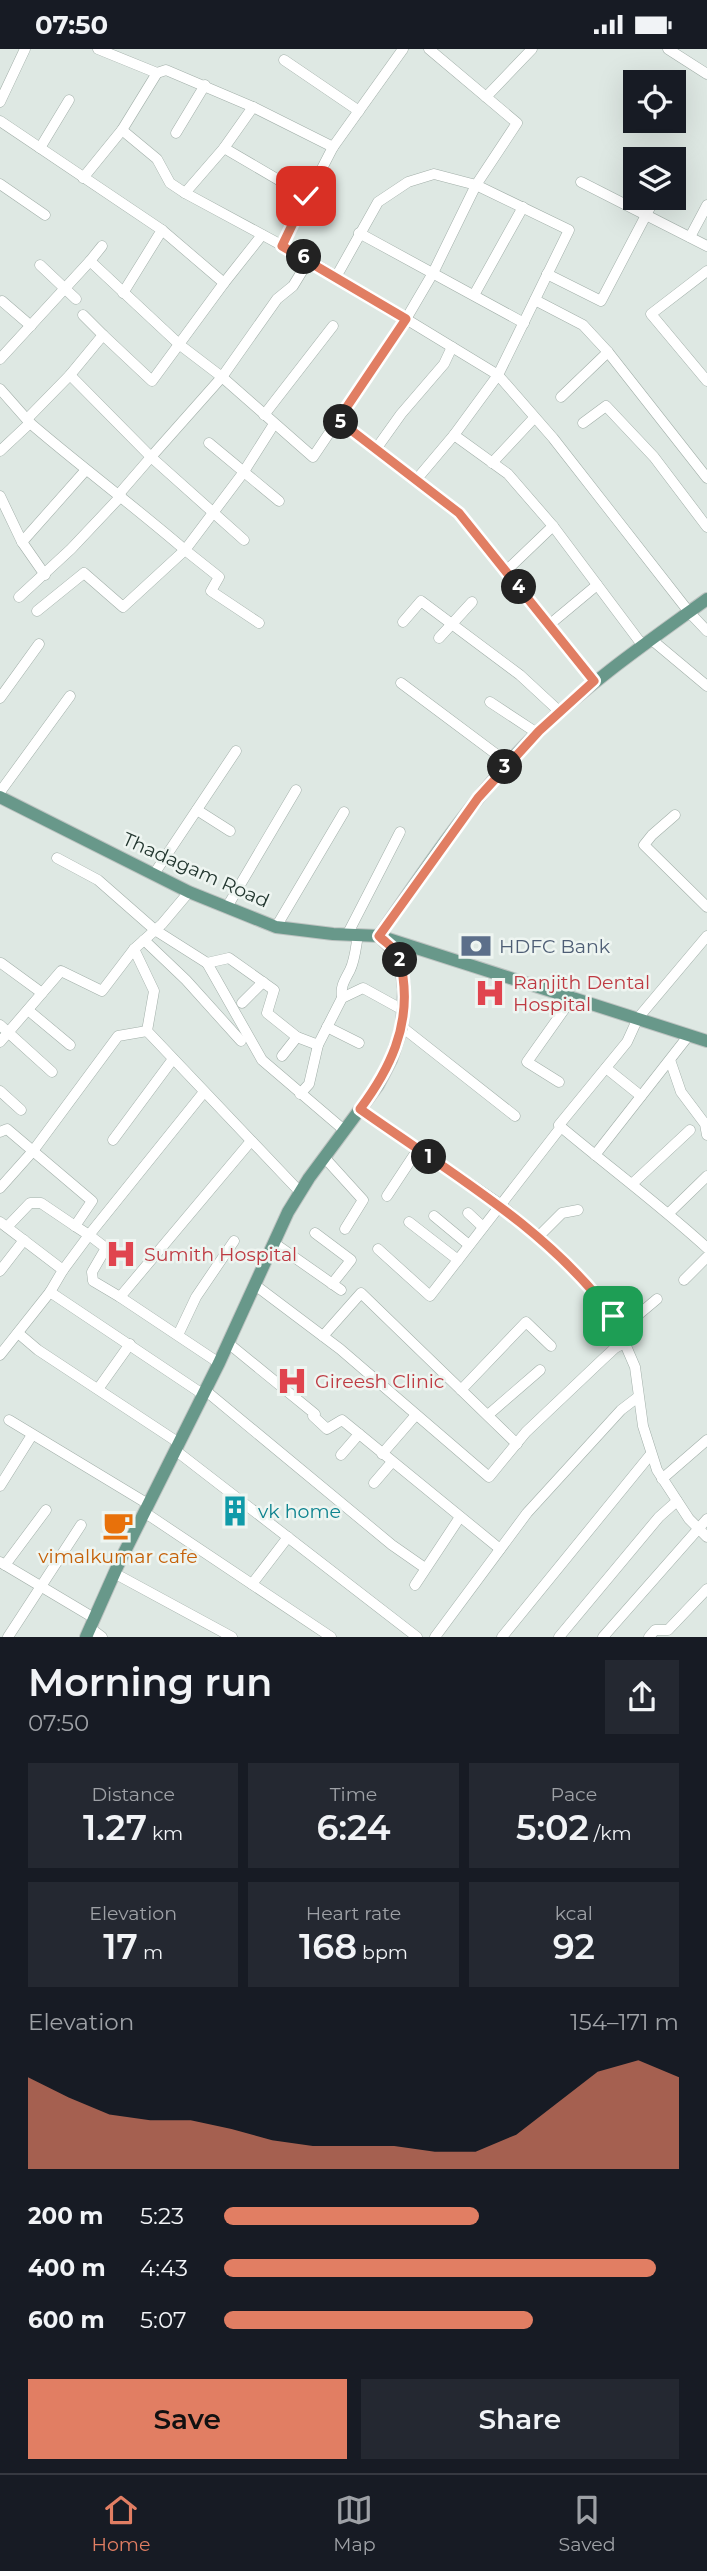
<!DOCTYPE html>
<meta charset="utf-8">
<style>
body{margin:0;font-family:Montserrat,sans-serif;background:#242831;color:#f1f3f6;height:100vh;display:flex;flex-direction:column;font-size:26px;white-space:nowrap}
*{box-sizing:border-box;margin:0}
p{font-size:23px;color:#9ea1a6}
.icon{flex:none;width:38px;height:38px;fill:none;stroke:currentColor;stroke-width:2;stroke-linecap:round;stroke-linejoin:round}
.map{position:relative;height:1588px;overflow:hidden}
.details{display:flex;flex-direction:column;background:#171b24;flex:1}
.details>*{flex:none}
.buttons{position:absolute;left:623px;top:21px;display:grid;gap:14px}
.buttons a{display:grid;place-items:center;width:63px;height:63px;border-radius:0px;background:#171b24;box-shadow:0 7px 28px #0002;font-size:35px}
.pin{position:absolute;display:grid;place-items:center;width:60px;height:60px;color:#fff;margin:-30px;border-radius:14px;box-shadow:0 4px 10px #0006}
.km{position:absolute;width:35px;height:35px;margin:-18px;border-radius:50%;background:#222;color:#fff;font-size:19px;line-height:35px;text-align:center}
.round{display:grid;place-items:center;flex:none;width:74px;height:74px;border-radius:0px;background:#242831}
.summary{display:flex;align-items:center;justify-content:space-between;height:119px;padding:0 28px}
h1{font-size:38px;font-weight:600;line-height:52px}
.figures{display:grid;grid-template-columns:repeat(3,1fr);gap:10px;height:119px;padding:7px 28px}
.figures div{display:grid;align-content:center;border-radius:0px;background:#242831;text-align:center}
.figures b{font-size:35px;font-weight:600}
.figures small{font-size:19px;font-weight:400}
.figures p{font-size:19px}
.chart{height:196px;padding:14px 28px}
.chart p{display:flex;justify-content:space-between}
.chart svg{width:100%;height:126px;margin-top:7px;fill:#e17e63;opacity:.7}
.action{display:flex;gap:14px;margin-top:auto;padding:14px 28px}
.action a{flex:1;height:80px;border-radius:0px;background:#e17e63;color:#111;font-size:28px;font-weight:600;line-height:80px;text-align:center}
.action a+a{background:#242831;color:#f1f3f6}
ul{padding:0 28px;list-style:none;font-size:23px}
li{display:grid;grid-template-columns:112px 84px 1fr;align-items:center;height:52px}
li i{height:18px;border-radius:9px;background:#e17e63}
.status{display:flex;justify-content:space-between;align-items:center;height:49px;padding:0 35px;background:#171b24;direction:ltr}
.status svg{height:19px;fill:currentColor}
.dock{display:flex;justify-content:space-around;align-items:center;height:98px;border-top:2px solid #363941;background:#171b24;font-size:19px;color:#9ea1a6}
.dock a{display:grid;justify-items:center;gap:4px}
.dock .selected{color:#e17e63}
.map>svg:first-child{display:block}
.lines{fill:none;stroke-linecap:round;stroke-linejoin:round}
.minor-casing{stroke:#a2afa9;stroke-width:11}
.major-casing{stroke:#bdc3c1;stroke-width:14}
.minor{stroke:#fff;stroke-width:10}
.major{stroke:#68988a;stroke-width:12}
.route-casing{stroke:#fff;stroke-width:14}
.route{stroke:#e17e63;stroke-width:9}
.labels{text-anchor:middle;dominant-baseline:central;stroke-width:5;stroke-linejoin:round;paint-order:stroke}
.street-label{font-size:19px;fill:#22362f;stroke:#eef5f1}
.service-label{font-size:19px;fill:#4e5e75;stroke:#eef5f1;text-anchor:start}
.health-label{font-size:19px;fill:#be3a42;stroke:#eef5f1;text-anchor:start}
.culture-label{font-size:19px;fill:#0d838f;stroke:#eef5f1;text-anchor:start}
.food-label{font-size:19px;fill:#c56008;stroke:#eef5f1}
</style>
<div class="status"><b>07:50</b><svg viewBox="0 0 49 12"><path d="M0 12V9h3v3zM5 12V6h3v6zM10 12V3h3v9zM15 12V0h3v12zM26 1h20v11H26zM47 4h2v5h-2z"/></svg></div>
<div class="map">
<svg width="707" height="1588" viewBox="0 0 707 1588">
<rect width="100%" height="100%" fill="#dee8e3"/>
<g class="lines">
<!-- minor casing -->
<g class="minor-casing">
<g id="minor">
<polyline points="98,0 157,24 166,21 253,58 333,98 282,197"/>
<polyline points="668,0 707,25"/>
<polyline points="284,11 359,62"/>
<polyline points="157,24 122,81 157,110 170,134 185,144 309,211 498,326 553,389 689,563 707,582"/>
<polyline points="486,48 532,0"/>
<polyline points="0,53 25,0"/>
<polyline points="0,72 162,181 123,244"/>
<polyline points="176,84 205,36"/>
<polyline points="333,98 403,0"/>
<polyline points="40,99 69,51"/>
<polyline points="224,99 306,147"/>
<polyline points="83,129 122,81"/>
<polyline points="581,133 707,197"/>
<polyline points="0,135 45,166"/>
<polyline points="185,144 224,99 253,58"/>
<polyline points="359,184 524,274"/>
<polyline points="690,188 707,156"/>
<polyline points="90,212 102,197"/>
<polyline points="40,216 76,250"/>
<polyline points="707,222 651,265 707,332"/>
<polyline points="547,225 601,252 655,149"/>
<polyline points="336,228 378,153 408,133 434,125 476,136 517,74 429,0"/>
<polyline points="224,234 262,186"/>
<polyline points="474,246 523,158"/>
<polyline points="535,251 583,276 608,303 707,429"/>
<polyline points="2,252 31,277"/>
<polyline points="83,266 103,286"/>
<polyline points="0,310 90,212 180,296 222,328 313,408 338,371"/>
<polyline points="70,326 151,408 119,445"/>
<polyline points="0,340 30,374 0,402"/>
<polyline points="561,348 608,303"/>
<polyline points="264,366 333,277"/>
<polyline points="27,370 70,326 103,286 152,332 224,234 162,181"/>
<path d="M30,374C80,417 134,457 185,501L243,424L274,375"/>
<polyline points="583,374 606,357 654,408 707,478"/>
<polyline points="454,386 508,425 553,477 643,597"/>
<polyline points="209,394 279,452"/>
<polyline points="376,400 401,365 444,315 452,298"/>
<polyline points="492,414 534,369"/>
<polyline points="416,431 454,386 498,326 569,181 476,136 433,224 406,270 338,371 459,464 594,632"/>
<polyline points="0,447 22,493 45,526"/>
<polyline points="244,491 151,408 222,328 277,250 293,237 309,211"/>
<polyline points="22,493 85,422"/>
<polyline points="506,522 553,477"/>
<polyline points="19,548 71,500 121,447"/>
<polyline points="37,562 84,524 123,558 185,501 219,528 211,542 259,574"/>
<polyline points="403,573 421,552 520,626 560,663"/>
<polyline points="549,576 597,536"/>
<polyline points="439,589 472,553"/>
<polyline points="652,591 707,637"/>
<polyline points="401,634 508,714"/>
<polyline points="0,649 39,595"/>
<polyline points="490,653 537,684"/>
<polyline points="0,743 70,647"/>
<polyline points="197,761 230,782"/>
<polyline points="675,766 652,786 644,796 707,858"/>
<polyline points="57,809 98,831 155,881 207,914 229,909 274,941 267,964 297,988 318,996"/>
<polyline points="154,825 236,702"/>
<polyline points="227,858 296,741"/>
<polyline points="276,878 344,763"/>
<polyline points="347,886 400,783"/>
<polyline points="144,891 186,931 241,992"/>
<polyline points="134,900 154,942 147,982 300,1143"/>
<polyline points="1,914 42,944"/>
<polyline points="207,914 262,1011 344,1081"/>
<path d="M342,949C340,937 345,931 350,921C355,911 356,897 358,886"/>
<polyline points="242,954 263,933"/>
<polyline points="28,961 70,996"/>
<polyline points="0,976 52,1023"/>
<polyline points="327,978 359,994"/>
<polyline points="402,978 515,1067"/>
<polyline points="0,993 61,922 102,942 134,900 162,875 189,843"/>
<polyline points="282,1007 297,988"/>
<polyline points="670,1011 681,1043 705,1075 707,1086"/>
<polyline points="606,1019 641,1047"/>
<polyline points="559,1033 527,1013 573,948"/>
<polyline points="0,1042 21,1061"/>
<polyline points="300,1045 309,1035 318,996 342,949 363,939 403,961"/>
<polyline points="361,1060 500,1155 545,1194 597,1245 613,1267 635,1318 643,1377 657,1421 689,1470 707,1488"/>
<polyline points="561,1078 559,1076 627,993 638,969 707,887"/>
<polyline points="0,1083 7,1080 92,1152 75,1177 89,1186 63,1221"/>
<polyline points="113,1091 173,1010"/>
<polyline points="595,1106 689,986"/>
<polyline points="324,1108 363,1151 345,1180"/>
<polyline points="633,1134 690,1081"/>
<polyline points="0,1139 33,1102 118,987 147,982"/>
<polyline points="387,1147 418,1100"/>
<polyline points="468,1164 483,1178"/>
<polyline points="669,1164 707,1127"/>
<polyline points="434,1167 469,1196"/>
<polyline points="0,1173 63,1221 50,1243"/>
<polyline points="409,1173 458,1211"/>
<polyline points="7,1178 30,1154 41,1154 75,1177"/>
<polyline points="315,1184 351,1211 332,1235"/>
<polyline points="538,1188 562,1164 578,1161"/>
<polyline points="274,1194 341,1241"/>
<path d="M378,1200L430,1247L561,1078C610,1119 660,1156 707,1199"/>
<polyline points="0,1222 24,1191"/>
<polyline points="684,1231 707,1208"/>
<polyline points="255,1236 340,1300 489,1428 526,1383 602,1311 615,1299 626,1293"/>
<polyline points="120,1248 93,1232 92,1223 106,1199 89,1186 204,1043"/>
<polyline points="620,1281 657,1250"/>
<polyline points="18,1284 38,1301 179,1394"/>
<polyline points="178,1286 196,1248 234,1192"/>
<polyline points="323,1287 361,1244 517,1395"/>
<polyline points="228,1294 315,1365 313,1367 327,1380 342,1371 500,1500"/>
<polyline points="0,1306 50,1243 204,1346"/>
<polyline points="219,1314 120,1248 251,1092"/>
<polyline points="98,1340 130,1295"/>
<polyline points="461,1341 526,1273 551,1297"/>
<polyline points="206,1342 392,1496 425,1519"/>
<polyline points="488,1366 540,1321"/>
<polyline points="9,1371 148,1455"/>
<polyline points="175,1401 417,1588"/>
<polyline points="382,1405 415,1367"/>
<polyline points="341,1406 359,1385"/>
<polyline points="662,1430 707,1391"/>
<polyline points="374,1434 392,1413"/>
<polyline points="0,1437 32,1386"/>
<polyline points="144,1463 331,1588"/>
<polyline points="0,1513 94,1569"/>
<polyline points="5,1516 46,1461"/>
<polyline points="114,1524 232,1588"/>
<polyline points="252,1535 288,1488"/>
<polyline points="415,1536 460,1468"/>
<polyline points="90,1579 102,1588"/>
<polyline points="8,1588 81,1476"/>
<polyline points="435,1588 527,1464 621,1361 638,1348"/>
<polyline points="502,1588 651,1405"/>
<polyline points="559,1588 659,1468 677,1452"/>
<polyline points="603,1588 707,1470"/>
<polyline points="649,1588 655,1581 668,1581 707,1540"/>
</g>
</g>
<!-- major casing -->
<g class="major-casing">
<g id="major">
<polyline points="0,748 189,843 276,878 333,885 379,887 707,992"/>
<path d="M86,1588L118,1516L219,1314L288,1163L309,1129L378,1036L391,1011L402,978L404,940L400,908L379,887C428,816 477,742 539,682C591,632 649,592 707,550"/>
</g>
</g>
<!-- minor -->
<use href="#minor" class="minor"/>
<!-- major -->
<use href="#major" class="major"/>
</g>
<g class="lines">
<!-- route casing -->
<g class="route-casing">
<path id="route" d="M306,147L282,197L406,270L338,371L459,464L594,632L539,682L478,749L379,887C385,893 394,899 399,906C402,912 402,921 403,928C410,978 390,1020 360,1060C450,1124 546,1178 613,1267"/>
</g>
<!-- route -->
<use href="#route" class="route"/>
</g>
<!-- icons -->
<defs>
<g id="bank-bare" transform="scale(2.415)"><path d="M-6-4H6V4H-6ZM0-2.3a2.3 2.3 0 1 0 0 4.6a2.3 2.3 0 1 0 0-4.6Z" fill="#5c6f8a" stroke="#eef5f1" stroke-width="2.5" paint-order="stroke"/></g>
<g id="hospital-bare" transform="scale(2.415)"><path d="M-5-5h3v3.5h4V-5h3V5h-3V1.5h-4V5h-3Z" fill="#e0444e" stroke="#eef5f1" stroke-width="2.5" paint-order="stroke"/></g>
<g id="building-bare" transform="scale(2.415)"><path d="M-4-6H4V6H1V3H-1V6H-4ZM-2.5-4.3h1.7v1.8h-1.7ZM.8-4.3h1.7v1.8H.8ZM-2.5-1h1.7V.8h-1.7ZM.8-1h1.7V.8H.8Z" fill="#0f9aa8" stroke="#eef5f1" stroke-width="2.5" paint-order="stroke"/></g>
<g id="cafe-bare" transform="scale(2.415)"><path d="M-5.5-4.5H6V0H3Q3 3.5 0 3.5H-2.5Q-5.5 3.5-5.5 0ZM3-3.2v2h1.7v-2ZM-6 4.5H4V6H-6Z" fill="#e8710a" stroke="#eef5f1" stroke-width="2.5" paint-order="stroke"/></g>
</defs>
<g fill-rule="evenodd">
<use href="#bank-bare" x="476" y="897"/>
<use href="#hospital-bare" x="490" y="944"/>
<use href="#hospital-bare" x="121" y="1205"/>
<use href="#hospital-bare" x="292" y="1332"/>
<use href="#building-bare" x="235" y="1462"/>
<use href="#cafe-bare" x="118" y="1476"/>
</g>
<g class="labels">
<!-- street labels -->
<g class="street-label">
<text transform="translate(196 821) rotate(24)">Thadagam Road</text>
</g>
<!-- service labels -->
<g class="service-label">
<text x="499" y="897">HDFC Bank</text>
</g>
<!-- health labels -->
<g class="health-label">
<text x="513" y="933">Ranjith Dental<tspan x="513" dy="22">Hospital</tspan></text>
<text x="144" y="1205">Sumith Hospital</text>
<text x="315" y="1332">Gireesh Clinic</text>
</g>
<!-- culture labels -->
<g class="culture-label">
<text x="258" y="1462">vk home</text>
</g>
<!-- food labels -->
<g class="food-label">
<text x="118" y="1507">vimalkumar cafe</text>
</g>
</g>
</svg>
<div class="buttons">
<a><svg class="icon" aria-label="locate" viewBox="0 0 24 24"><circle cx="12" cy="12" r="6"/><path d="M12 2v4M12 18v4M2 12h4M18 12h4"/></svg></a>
<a><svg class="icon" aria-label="layers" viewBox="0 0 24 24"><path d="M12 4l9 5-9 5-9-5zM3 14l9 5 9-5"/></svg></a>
</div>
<div class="pin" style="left:613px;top:1267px;background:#1e9e55"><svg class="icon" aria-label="arrive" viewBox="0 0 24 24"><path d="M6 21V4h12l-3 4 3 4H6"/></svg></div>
<div class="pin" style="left:306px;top:147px;background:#d93025"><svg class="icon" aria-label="check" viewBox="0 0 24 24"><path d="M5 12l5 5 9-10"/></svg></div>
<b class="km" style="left:429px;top:1108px">1</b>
<b class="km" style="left:400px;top:911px">2</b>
<b class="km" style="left:505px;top:718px">3</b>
<b class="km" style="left:519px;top:538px">4</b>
<b class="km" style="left:341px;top:373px">5</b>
<b class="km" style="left:304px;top:208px">6</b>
</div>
<section class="details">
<div class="summary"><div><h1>Morning run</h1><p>07:50</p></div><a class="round"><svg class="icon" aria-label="share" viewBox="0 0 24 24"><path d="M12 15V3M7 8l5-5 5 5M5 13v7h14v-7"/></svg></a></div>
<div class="figures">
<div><p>Distance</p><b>1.27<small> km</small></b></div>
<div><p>Time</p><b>6:24</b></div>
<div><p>Pace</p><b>5:02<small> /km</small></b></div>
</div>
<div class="figures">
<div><p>Elevation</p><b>17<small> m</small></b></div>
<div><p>Heart rate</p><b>168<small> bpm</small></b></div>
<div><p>kcal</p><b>92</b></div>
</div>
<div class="chart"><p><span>Elevation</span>154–171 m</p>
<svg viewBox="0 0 160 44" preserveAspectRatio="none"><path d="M0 44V12L10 19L20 25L30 27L40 27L50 30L60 34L70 36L80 36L90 36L100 38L110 38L120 32L130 21L140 10L150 6L160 12V44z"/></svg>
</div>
<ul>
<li><b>200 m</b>5:23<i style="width:56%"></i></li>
<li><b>400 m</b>4:43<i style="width:95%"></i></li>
<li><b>600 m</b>5:07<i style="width:68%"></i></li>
</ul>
<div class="action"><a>Save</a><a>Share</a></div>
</section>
<nav class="dock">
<a class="selected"><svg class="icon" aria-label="home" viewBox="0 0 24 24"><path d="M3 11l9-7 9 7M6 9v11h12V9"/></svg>Home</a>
<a><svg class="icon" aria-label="map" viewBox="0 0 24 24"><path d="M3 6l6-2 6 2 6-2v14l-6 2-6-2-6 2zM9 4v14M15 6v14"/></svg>Map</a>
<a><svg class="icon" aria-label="saved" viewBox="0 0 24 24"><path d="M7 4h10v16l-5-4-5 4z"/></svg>Saved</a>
</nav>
